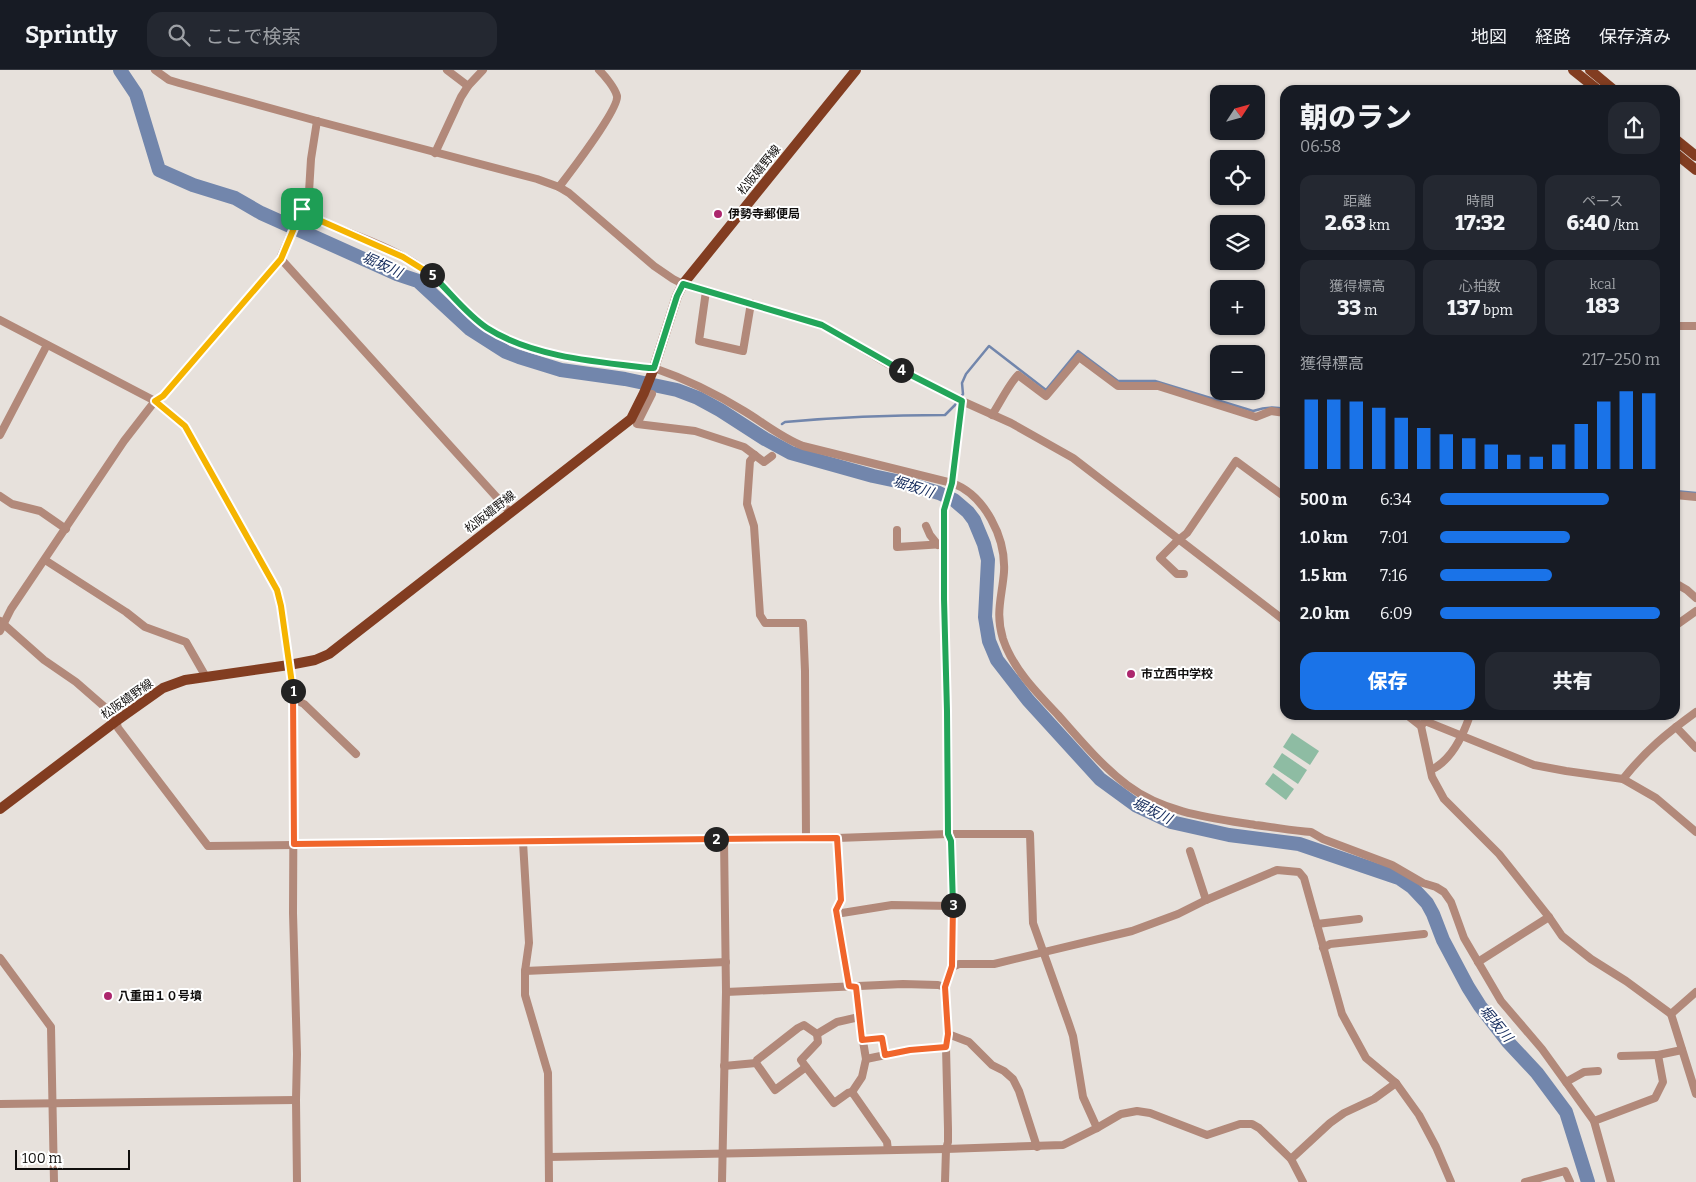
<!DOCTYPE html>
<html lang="ja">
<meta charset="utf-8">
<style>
body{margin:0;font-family:Bitter,"Noto Sans JP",serif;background:#242831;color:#f1f3f6;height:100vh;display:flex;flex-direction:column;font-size:19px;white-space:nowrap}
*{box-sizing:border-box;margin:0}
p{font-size:16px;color:#9ea1a6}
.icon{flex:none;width:28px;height:28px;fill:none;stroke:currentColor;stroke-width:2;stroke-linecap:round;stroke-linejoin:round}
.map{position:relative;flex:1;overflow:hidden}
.side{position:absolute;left:1280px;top:15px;width:400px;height:635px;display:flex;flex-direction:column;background:#171b24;border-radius:15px;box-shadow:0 1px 4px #0004}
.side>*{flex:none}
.needle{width:32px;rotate:54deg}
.tools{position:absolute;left:1210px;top:15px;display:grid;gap:10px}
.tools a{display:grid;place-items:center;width:55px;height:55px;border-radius:10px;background:#171b24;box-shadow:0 1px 4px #0004;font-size:25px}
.scale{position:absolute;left:15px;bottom:12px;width:115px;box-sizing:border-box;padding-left:5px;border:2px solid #100e0d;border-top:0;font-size:14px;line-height:18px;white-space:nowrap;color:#100e0d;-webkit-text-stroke:4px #fff;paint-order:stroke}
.pin{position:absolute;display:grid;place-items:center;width:42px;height:42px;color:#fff;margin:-21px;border-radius:10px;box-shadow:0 2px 8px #0006}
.km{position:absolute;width:25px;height:25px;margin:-12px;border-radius:50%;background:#222;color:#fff;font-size:14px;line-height:25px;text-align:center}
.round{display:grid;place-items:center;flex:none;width:52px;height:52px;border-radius:15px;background:#242831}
.summary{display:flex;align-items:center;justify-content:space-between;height:85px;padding:0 20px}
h1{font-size:28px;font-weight:800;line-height:38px}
.figures{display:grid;grid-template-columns:repeat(3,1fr);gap:8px;height:85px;padding:5px 20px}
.figures div{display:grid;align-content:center;border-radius:12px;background:#242831;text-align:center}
.figures b{font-size:21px;font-weight:800}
.figures small{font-size:14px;font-weight:400}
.figures p{font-size:14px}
.chart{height:140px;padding:10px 20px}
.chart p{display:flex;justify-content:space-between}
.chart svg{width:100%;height:90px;margin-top:5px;stroke:#1a73e8;stroke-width:6}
.action{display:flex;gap:10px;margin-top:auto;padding:10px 20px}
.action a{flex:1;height:58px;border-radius:15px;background:#1a73e8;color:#fff;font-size:20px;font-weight:800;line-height:58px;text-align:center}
.action a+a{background:#242831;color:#f1f3f6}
ul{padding:0 20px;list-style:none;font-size:16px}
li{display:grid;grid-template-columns:80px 60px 1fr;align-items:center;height:38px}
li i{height:12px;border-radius:6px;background:#1a73e8}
header{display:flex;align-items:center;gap:30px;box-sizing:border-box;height:70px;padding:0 25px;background:#171b24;border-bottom:1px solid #363941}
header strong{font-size:24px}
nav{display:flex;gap:28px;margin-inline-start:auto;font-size:18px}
.search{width:350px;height:45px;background:#242831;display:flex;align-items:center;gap:12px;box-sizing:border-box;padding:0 18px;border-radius:15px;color:#9ea1a6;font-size:19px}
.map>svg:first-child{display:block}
.green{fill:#8ebca3}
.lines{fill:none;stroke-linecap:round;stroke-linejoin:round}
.stream{stroke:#7286ac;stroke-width:2.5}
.river{stroke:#7286ac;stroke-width:14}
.minor{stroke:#b2897a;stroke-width:8}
.major{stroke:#823d21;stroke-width:10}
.split-1-casing{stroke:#fff;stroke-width:10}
.split-2-casing{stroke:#fff;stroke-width:10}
.split-3-casing{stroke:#fff;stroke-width:10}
.split-4-casing{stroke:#fff;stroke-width:10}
.split-5-casing{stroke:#fff;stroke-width:10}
.split-6-casing{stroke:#fff;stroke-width:10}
.split-1{stroke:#f5b400;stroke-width:6}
.split-2{stroke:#f0652b;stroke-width:6}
.split-3{stroke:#f0652b;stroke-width:6}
.split-4{stroke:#22a559;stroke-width:6}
.split-5{stroke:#22a559;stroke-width:6}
.split-6{stroke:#f5b400;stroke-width:6}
.poi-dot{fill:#ac266d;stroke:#fff;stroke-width:2}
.labels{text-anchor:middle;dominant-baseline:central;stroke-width:4;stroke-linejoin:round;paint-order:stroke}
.street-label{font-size:12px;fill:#100e0d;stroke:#fff}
.poi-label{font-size:12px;font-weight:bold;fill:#100e0d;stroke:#fff;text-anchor:start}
.water-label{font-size:14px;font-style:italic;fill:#132a5b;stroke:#fff}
</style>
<header>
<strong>Sprintly</strong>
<div class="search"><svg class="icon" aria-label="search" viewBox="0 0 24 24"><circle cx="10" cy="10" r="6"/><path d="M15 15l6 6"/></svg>ここで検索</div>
<nav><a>地図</a><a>経路</a><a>保存済み</a></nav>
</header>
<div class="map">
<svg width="1696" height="1112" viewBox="0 0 1696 1112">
<rect width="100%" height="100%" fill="#e7e1dc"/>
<!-- green -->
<g class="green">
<polygon points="1292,663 1319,681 1310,695 1283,677"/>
<polygon points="1282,683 1307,700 1298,714 1273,697"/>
<polygon points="1273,703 1294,719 1286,730 1265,714"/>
</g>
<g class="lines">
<!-- stream -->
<g class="stream">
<path d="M782,354L785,352C839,347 892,345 945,345L955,335L963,324L962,313L966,304L989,276L1046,320L1078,281L1118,311H1155L1253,341C1264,337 1273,336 1285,339"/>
<polyline points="1675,421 1696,423"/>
</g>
<!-- river -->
<polyline class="river" points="120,0 136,24 159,100 193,115 235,128 261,143 397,204 418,211 470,259 506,282 519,287 561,300 625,309 677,320 698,328 720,340 765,369 791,383 873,406 906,413 939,423 954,430 968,442 974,450 984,474 988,490 985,547 989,571 997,590 1028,630 1100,709 1137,736 1171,752 1229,765 1299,774 1399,808 1412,817 1427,833 1433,844 1443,870 1468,917 1480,936 1508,972 1537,1003 1566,1042 1588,1112"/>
<!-- minor -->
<g class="minor">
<polyline points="155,0 169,10 179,13 317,51 537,109 559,117 569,123 654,196 673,209 683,214 706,221 822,255 888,294 962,331 1011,353 1073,388 1285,551"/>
<polyline points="447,0 468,16"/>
<polyline points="435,83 461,27 468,16 483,0"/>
<path d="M559,117C569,104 619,39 617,26C615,18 605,6 599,0"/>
<path d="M302,139L312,147C346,163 392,176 422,198C444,213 459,235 479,252C489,260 501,266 512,271C551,289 607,293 649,298H654C686,309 715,323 744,341C764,353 782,368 803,376L952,413C985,425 1006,468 1004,502C1002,527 995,543 1003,569C1013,599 1037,623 1058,645C1080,670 1101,695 1127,715C1164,743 1210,748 1255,755C1274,757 1293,761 1311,762L1323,769L1392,795L1423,813L1436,817L1444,822L1451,832L1464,868L1501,931L1542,979L1594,1051L1611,1112"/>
<polyline points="281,189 510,442"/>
<polyline points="706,221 699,271 743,281 751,233"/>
<polyline points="0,250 155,331 185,356 277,520 281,536 294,629 293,843 297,984 296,1030 297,1112"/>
<polyline points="1675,256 1696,256"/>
<polyline points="644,323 652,324 637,354 695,361 744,377 764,392 772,386"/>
<path d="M992,345C1000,333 1009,314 1018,305L1046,326L1079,287L1118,316H1158L1256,347L1271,341L1285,343"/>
<polyline points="0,365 47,275"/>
<polyline points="755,385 750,391 747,434 754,456 760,545 765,553 803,553 805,601 806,767"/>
<polyline points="1675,425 1696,427"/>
<polyline points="0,426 12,434 40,441 66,459"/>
<polyline points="926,456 930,465 938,475"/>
<polyline points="897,460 897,477 944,474"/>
<polyline points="45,490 126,542 145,557 186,572 206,607"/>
<polyline points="1184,504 1177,504 1160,488 1176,472 1187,463 1236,391 1285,427"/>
<polyline points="1675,513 1687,520 1696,528"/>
<polyline points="0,551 44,590 76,612 115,646 118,658 208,776 837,768 948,764 1030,764 1033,853 1069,954 1073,966 1083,1027 1097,1058"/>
<polyline points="1675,556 1696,541"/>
<polyline points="0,561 11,539 124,371 155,331 163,326 281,189 281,186 309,122 311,89 317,51"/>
<polyline points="294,629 304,634 356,684"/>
<polyline points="1407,645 1421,656 1432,707 1444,729 1499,784 1549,847 1562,866 1591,889 1626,911 1671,944 1696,1024"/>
<polyline points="1421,656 1425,651 1534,695 1566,701 1623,709 1656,728 1696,762"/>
<polyline points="1676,657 1696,678"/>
<path d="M1431,700C1452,690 1463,666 1470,645"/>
<path d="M1623,709C1646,680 1667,663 1696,642"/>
<polyline points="837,768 841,830 836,840 849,916"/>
<polyline points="523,772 529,873 525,901 525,925 548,1003 549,1112"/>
<polyline points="1190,781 1206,830"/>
<polyline points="836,840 842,843 892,835 953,836"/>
<polyline points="1317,854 1359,849"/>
<polyline points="1323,878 1330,874 1424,864"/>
<polyline points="0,888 51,957 54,1112"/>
<polyline points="1478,892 1549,847"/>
<polyline points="952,897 959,894 994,894 1132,861 1178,844 1206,830 1277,800 1299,802 1304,808 1342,944 1366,988 1396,1013 1419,1045 1436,1077 1451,1112"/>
<polyline points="525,901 726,892"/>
<polyline points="856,917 859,947 866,989 862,1007 852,1022 887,1072 888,1080"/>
<polyline points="726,922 903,914 938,915 945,917"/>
<polyline points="1671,944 1696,922"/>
<polyline points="948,964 969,972 992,995 1004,1001 1013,1009 1019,1021 1037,1077"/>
<polyline points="862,970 882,968 885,985"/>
<polyline points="1621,986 1658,985"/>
<polyline points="866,989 910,980 946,977"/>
<polyline points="756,993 757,990 798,958 804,955 817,964 837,952 859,947"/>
<polyline points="724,996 756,993 775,1020 806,997 834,1033 848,1023 852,1022"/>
<polyline points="806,997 801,990 818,972 817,964"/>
<polyline points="1566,1012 1584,1002 1598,1001"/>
<polyline points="0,1034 296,1030"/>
<polyline points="1594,1051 1655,1028 1663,1012 1658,985 1682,980"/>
<polyline points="549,1087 946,1079 1063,1075 1097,1058 1121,1044 1137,1041 1150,1043 1207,1065 1240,1054 1252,1054 1259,1058 1291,1089 1303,1112"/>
<polyline points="1291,1089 1330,1053 1344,1043 1374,1029 1396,1013"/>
<polyline points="722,1112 726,922 724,769"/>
<polyline points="945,1112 946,1079 948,1072 948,1059 946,977 948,964 945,917 952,897 953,855 951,771 948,764 947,641 944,529 944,441 952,413 962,331"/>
<polyline points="1525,1112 1565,1101 1570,1112"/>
</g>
<!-- major -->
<g class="major">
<polyline points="1573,0 1598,20"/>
<polyline points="1590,0 1614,20"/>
<polyline points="1675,69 1696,86"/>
<polyline points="1675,83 1696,100"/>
<polyline points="0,739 115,652 163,618 185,610 289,595 315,590 329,584 631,349 644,323 654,298 677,226 683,214 856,0"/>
</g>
</g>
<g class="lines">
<!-- split-1 casing -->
<g class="split-1-casing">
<polyline id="split-1" points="293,621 281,536 277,520 185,356 155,331 163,326 281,189 302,139"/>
</g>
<!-- split-2 casing -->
<g class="split-2-casing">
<polyline id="split-2" points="293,621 294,774 716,769"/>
</g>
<!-- split-3 casing -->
<g class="split-3-casing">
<polyline id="split-3" points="716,769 837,768 841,830 836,840 849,916 856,917 862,970 882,968 885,985 910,980 946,977 948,964 945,917 952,896 953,835"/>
</g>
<!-- split-4 casing -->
<g class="split-4-casing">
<polyline id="split-4" points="901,300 962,331 952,413 944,440 944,529 947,641 948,764 951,771 953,835"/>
</g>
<!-- split-5 casing -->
<g class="split-5-casing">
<path id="split-5" d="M432,205C450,222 466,244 487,258C532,287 597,292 649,298H654L677,226L683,214L822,255L901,300"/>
</g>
<!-- split-6 casing -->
<g class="split-6-casing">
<polyline id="split-6" points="302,139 312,147 403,187 432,205"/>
</g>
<!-- split-1 -->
<use href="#split-1" class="split-1"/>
<!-- split-2 -->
<use href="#split-2" class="split-2"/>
<!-- split-3 -->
<use href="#split-3" class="split-3"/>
<!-- split-4 -->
<use href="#split-4" class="split-4"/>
<!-- split-5 -->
<use href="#split-5" class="split-5"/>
<!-- split-6 -->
<use href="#split-6" class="split-6"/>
</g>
<!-- markers -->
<g class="poi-dot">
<circle cx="718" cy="144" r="5"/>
<circle cx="1131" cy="604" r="5"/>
<circle cx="108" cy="926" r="5"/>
</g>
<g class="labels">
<!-- street labels -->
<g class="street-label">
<text transform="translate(759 100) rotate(-51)">松阪嬉野線</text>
<text transform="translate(490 442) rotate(-38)">松阪嬉野線</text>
<text transform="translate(127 629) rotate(-35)">松阪嬉野線</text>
</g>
<!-- poi labels -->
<g class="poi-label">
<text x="728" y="144">伊勢寺郵便局</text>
<text x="1141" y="604">市立西中学校</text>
<text x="118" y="926">八重田１０号墳</text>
</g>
<!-- water labels -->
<g class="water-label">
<text transform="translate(382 195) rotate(24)">堀坂川</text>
<text transform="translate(913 417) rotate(18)">堀坂川</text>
<text transform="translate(1152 741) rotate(26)">堀坂川</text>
<text transform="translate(1496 954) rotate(50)">堀坂川</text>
</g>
</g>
</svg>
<div class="tools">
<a><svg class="needle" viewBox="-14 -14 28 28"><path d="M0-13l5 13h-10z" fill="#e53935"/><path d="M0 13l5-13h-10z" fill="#9ea1a6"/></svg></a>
<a><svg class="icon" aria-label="locate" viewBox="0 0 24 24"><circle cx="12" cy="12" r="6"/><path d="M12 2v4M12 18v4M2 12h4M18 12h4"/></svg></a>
<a><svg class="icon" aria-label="layers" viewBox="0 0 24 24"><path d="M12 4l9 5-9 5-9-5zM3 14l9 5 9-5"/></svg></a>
<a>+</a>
<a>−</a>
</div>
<div class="scale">100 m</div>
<div class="pin" style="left:302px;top:139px;background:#1e9e55"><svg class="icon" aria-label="arrive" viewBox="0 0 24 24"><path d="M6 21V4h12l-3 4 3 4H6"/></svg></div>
<b class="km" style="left:293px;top:621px">1</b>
<b class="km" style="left:716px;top:769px">2</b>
<b class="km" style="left:953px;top:835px">3</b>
<b class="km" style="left:901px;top:300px">4</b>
<b class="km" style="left:432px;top:205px">5</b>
<section class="side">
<div class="summary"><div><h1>朝のラン</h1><p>06:58</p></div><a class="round"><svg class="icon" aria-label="share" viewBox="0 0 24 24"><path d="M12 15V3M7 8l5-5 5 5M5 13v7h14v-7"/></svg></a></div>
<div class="figures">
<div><p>距離</p><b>2.63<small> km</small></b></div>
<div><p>時間</p><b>17:32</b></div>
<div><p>ペース</p><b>6:40<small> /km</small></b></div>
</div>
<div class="figures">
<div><p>獲得標高</p><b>33<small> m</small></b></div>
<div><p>心拍数</p><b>137<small> bpm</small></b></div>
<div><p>kcal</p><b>183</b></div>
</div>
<div class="chart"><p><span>獲得標高</span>217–250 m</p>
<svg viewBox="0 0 160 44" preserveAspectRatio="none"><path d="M5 44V10M15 44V10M25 44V11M35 44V14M45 44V19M55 44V24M65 44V27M75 44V29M85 44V32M95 44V37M105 44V38M115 44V32M125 44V22M135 44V11M145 44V6M155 44V7"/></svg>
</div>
<ul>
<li><b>500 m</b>6:34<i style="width:77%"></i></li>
<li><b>1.0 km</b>7:01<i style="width:59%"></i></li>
<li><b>1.5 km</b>7:16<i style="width:51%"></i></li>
<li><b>2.0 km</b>6:09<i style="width:100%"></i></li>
</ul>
<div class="action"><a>保存</a><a>共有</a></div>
</section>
</div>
